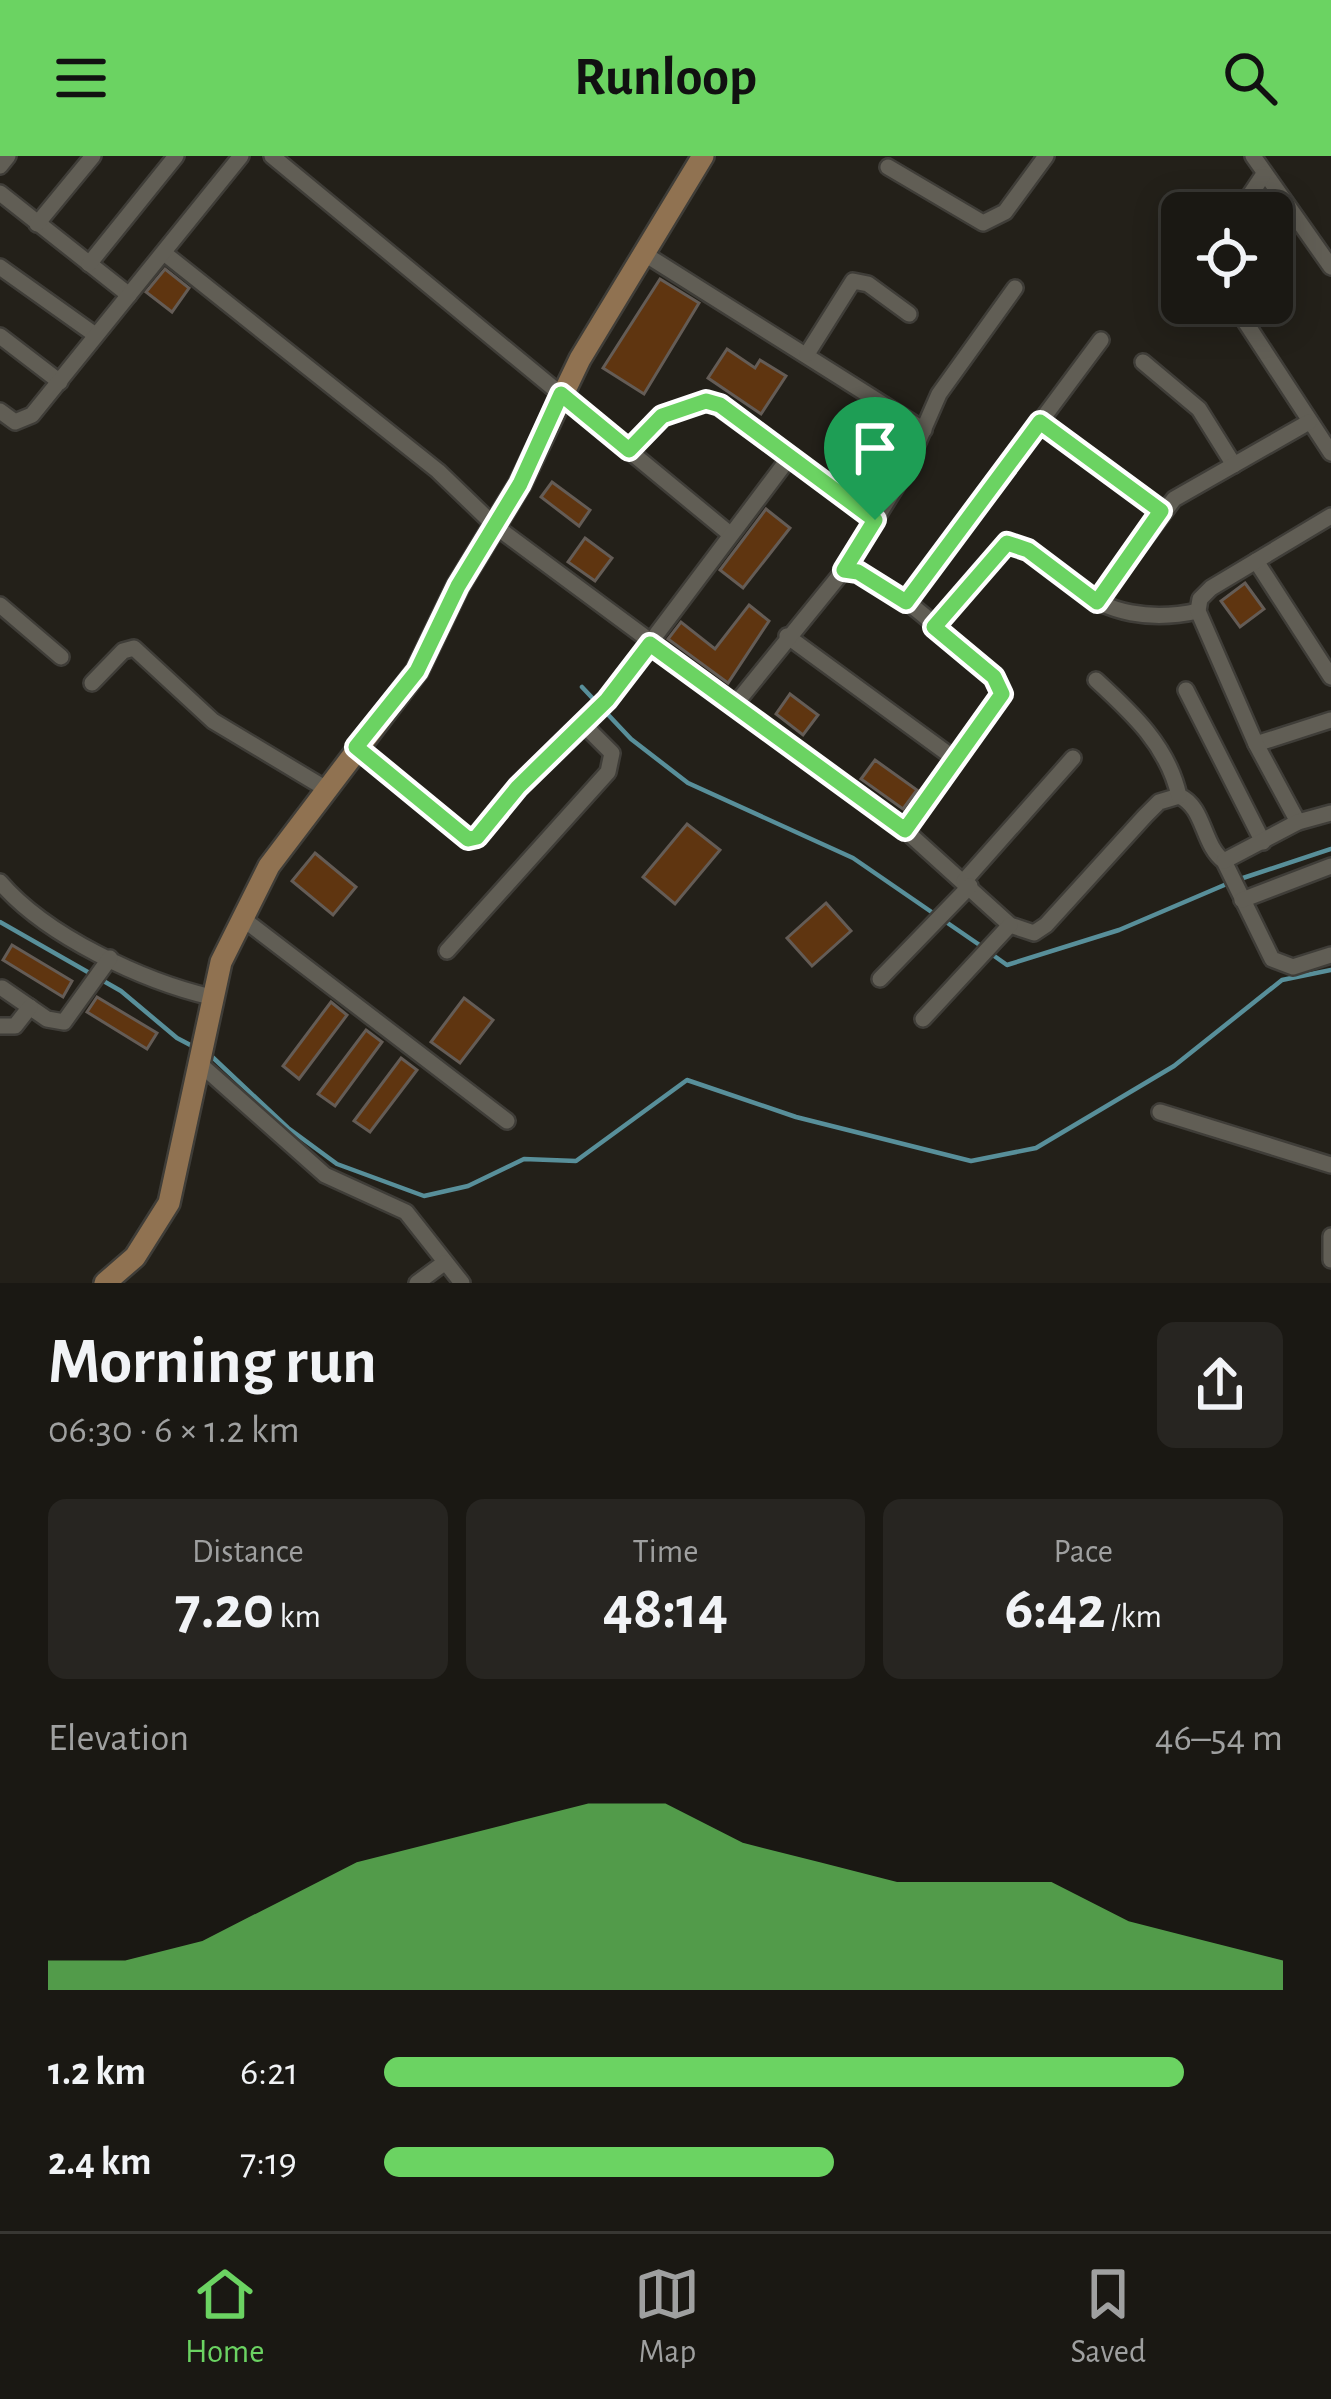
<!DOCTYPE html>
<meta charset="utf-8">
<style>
body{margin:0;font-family:"Alegreya Sans",sans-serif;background:#272521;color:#f1f3f6;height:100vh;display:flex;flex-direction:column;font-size:45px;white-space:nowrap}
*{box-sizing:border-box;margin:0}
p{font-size:39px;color:#9fa0a0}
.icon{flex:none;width:66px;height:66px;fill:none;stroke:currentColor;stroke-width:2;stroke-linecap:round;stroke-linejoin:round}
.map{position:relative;height:1127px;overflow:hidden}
.drawer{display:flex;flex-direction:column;background:#1a1813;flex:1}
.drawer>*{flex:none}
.controls{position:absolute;left:1161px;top:36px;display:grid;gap:24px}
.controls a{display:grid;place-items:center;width:132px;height:132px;border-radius:18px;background:#1a1813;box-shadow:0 6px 30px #0003,0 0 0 3px #383733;font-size:60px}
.pin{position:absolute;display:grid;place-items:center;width:102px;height:102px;color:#fff;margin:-123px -51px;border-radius:50% 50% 50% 0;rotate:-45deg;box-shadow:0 0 12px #0007}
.pin .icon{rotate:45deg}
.round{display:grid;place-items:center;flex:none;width:126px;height:126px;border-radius:18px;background:#272521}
.headline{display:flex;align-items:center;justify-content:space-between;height:204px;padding:0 48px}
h1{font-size:66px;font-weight:700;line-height:90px}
.figures{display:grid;grid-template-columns:repeat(3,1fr);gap:18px;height:204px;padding:12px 48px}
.figures div{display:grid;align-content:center;border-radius:18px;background:#272521;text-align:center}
.figures b{font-size:60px;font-weight:700}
.figures small{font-size:33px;font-weight:400}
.figures p{font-size:33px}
.chart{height:336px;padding:24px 48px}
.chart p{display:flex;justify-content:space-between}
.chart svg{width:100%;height:216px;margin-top:12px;fill:#6bd362;opacity:.7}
ul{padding:0 48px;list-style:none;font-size:39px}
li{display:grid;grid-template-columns:192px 144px 1fr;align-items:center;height:90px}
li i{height:30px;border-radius:15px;background:#6bd362}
header{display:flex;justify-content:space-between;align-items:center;height:156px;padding:0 48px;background:#6bd362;color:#111;font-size:54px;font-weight:700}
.tabs{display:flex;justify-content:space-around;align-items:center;height:168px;border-top:3px solid #383733;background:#1a1813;font-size:33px;color:#9fa0a0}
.tabs a{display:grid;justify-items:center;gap:6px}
.tabs .active{color:#6bd362}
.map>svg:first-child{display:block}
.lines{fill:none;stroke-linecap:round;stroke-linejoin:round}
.stream{stroke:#588f9a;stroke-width:4.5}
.building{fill:#5f3510;stroke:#645c56;stroke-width:3}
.street-casing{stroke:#3f3d38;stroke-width:20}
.secondary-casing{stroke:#3f3d38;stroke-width:26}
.street{stroke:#615e55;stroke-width:15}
.secondary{stroke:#907251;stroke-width:21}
.route-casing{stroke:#fff;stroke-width:24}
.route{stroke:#6bd362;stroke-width:15}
</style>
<header><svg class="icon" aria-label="menu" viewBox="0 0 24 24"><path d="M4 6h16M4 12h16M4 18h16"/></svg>Runloop<svg class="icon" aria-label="search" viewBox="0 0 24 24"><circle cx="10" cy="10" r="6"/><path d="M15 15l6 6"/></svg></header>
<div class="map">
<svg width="1331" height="1127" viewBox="0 0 1331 1127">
<rect width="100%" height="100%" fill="#232019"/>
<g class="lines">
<!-- stream -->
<g class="stream">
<polyline points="582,531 631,583 688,627 853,702 981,790"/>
<polyline points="1240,723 1331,693"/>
<polyline points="0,766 121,835 177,882 196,892"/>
<polyline points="990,797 1007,809 1119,774 1229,727"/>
<polyline points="207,896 288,972 337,1008 424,1040 468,1030 524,1003 576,1005 687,924 796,961 971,1005 1036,992 1174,910 1282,824 1331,814"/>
</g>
</g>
<!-- building -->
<g class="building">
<polygon points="165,113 189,132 172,156 146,136"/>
<polygon points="660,123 699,147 644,238 603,212"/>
<polygon points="727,193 755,212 760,204 786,220 761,258 708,222"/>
<polygon points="552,326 590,354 579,370 541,341"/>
<polygon points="766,353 790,372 743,432 720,414"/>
<polygon points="585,382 612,402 595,425 568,406"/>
<polygon points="1245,427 1264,453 1240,471 1221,445"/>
<polygon points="749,449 769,465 728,527 668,483 681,466 715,493"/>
<polygon points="790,538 818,559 803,579 776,558"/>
<polygon points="875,604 917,634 903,653 861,623"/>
<polygon points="687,668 720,694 675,748 643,721"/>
<polygon points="315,697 356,731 333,759 292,725"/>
<polygon points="826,747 851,775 812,810 787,782"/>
<polygon points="12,789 72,825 63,841 3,804"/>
<polygon points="97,841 157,877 147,893 87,856"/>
<polygon points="464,842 493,864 460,907 431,886"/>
<polygon points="331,846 347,859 299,923 283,910"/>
<polygon points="366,874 382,886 335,950 318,938"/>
<polygon points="401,902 417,914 370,976 354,965"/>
</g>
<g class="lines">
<!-- street casing -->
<g class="street-casing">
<g id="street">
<polyline points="272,0 730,378"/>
<polyline points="1253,0 1331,111"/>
<polyline points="0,10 8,0"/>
<polyline points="888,11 983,67 1005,56 1046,0"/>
<polyline points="0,37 129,139"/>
<polyline points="1238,57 1264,18"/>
<polyline points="37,68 93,0"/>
<path d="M164,97L438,315L495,370L905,674L1010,769L1034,777L1046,769L1145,660L1159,646L1179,640C1205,651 1202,689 1224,705L1272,803L1293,811L1331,799"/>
<polyline points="643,97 924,274"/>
<polyline points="89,108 176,0"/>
<polyline points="0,111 94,178"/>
<polyline points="1233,147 1331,297"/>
<polyline points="0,180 60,226"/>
<polyline points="807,198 853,125 868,128 909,158"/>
<polyline points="1143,206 1199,253 1234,309"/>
<polyline points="0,255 15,266 32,259 241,0"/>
<polyline points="1039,266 1161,355"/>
<polyline points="629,294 656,263 710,245 875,364"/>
<polyline points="1256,405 1331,521"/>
<polyline points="844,414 904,318 939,238 1015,132"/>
<polyline points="906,446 1101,184"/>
<polyline points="1097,446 1174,343 1309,266"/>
<polyline points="0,449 61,501"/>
<path d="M934,471L1007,387C1032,390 1053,412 1072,428C1107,459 1153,465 1198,455"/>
<polyline points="787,480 955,603"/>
<path d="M1096,524C1132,557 1168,590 1179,640"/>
<polyline points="92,527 123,495 134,492 213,565 323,631"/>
<polyline points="1186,534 1263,686"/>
<path d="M733,551L844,414C886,416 960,493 994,521L1002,538L905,674"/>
<polyline points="1256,588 1331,564"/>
<polyline points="356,591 463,681 475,683 518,631 607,544 789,302"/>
<polyline points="1298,666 1256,588 1198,455 1200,443 1211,432 1331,360"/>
<polyline points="1224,705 1298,666 1331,657"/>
<polyline points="964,725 1073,602"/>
<path d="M0,726C46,780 143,825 211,841"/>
<polyline points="1242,744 1331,710"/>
<polyline points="242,762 507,965"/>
<polyline points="447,795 608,616 612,597 583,568"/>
<polyline points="880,823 970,730"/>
<polyline points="2,832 47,863 64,866 110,802"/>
<polyline points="923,863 1010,769"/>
<polyline points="0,870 15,870 30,851"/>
<polyline points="200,908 325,1019 406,1056 462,1127"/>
<polyline points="1160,956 1331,1009"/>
<polyline points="1331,1080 1331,1104"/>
<polyline points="417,1127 444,1107"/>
</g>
</g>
<!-- secondary casing -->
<g class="secondary-casing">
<polyline id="secondary" points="105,1127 135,1101 169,1047 221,806 269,710 417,515 458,430 520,328 580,203 703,0"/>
</g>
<!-- street -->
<use href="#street" class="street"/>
<!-- secondary -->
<use href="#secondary" class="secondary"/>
</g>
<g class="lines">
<!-- route casing -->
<g class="route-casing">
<polygon id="route" points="561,238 629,294 662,260 706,245 720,249 875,364 844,414 858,416 906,446 1040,266 1161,355 1097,446 1028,394 1007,387 934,471 994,521 1002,538 905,674 650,488 607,544 518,631 477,681 468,683 356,591 417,515 458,430 520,328"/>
</g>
<!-- route -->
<use href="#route" class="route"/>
</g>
</svg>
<div class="controls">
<a><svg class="icon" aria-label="locate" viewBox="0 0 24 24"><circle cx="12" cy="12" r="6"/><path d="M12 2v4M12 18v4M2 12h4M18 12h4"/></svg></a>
</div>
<div class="pin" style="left:875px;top:364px;background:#1e9e55"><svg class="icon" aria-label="arrive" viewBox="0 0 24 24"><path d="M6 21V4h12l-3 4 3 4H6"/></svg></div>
</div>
<section class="drawer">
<div class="headline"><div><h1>Morning run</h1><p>06:30 · 6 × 1.2 km</p></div><a class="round"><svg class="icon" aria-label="share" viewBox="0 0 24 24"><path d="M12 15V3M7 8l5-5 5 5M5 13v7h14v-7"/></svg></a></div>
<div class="figures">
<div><p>Distance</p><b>7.20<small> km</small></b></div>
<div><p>Time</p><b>48:14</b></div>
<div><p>Pace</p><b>6:42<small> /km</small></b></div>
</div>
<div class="chart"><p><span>Elevation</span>46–54 m</p>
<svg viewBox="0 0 160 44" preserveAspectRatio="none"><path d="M0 44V38L10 38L20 34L30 26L40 18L50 14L60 10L70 6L80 6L90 14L100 18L110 22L120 22L130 22L140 30L150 34L160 38V44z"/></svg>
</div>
<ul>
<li><b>1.2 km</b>6:21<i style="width:89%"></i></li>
<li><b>2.4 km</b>7:19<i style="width:50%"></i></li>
</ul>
</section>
<nav class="tabs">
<a class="active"><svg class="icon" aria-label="home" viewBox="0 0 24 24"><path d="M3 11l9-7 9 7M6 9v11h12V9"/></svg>Home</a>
<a><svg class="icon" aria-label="map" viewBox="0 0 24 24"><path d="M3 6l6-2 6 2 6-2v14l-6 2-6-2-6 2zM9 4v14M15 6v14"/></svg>Map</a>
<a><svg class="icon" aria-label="saved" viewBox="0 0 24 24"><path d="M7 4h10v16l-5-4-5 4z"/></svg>Saved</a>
</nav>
